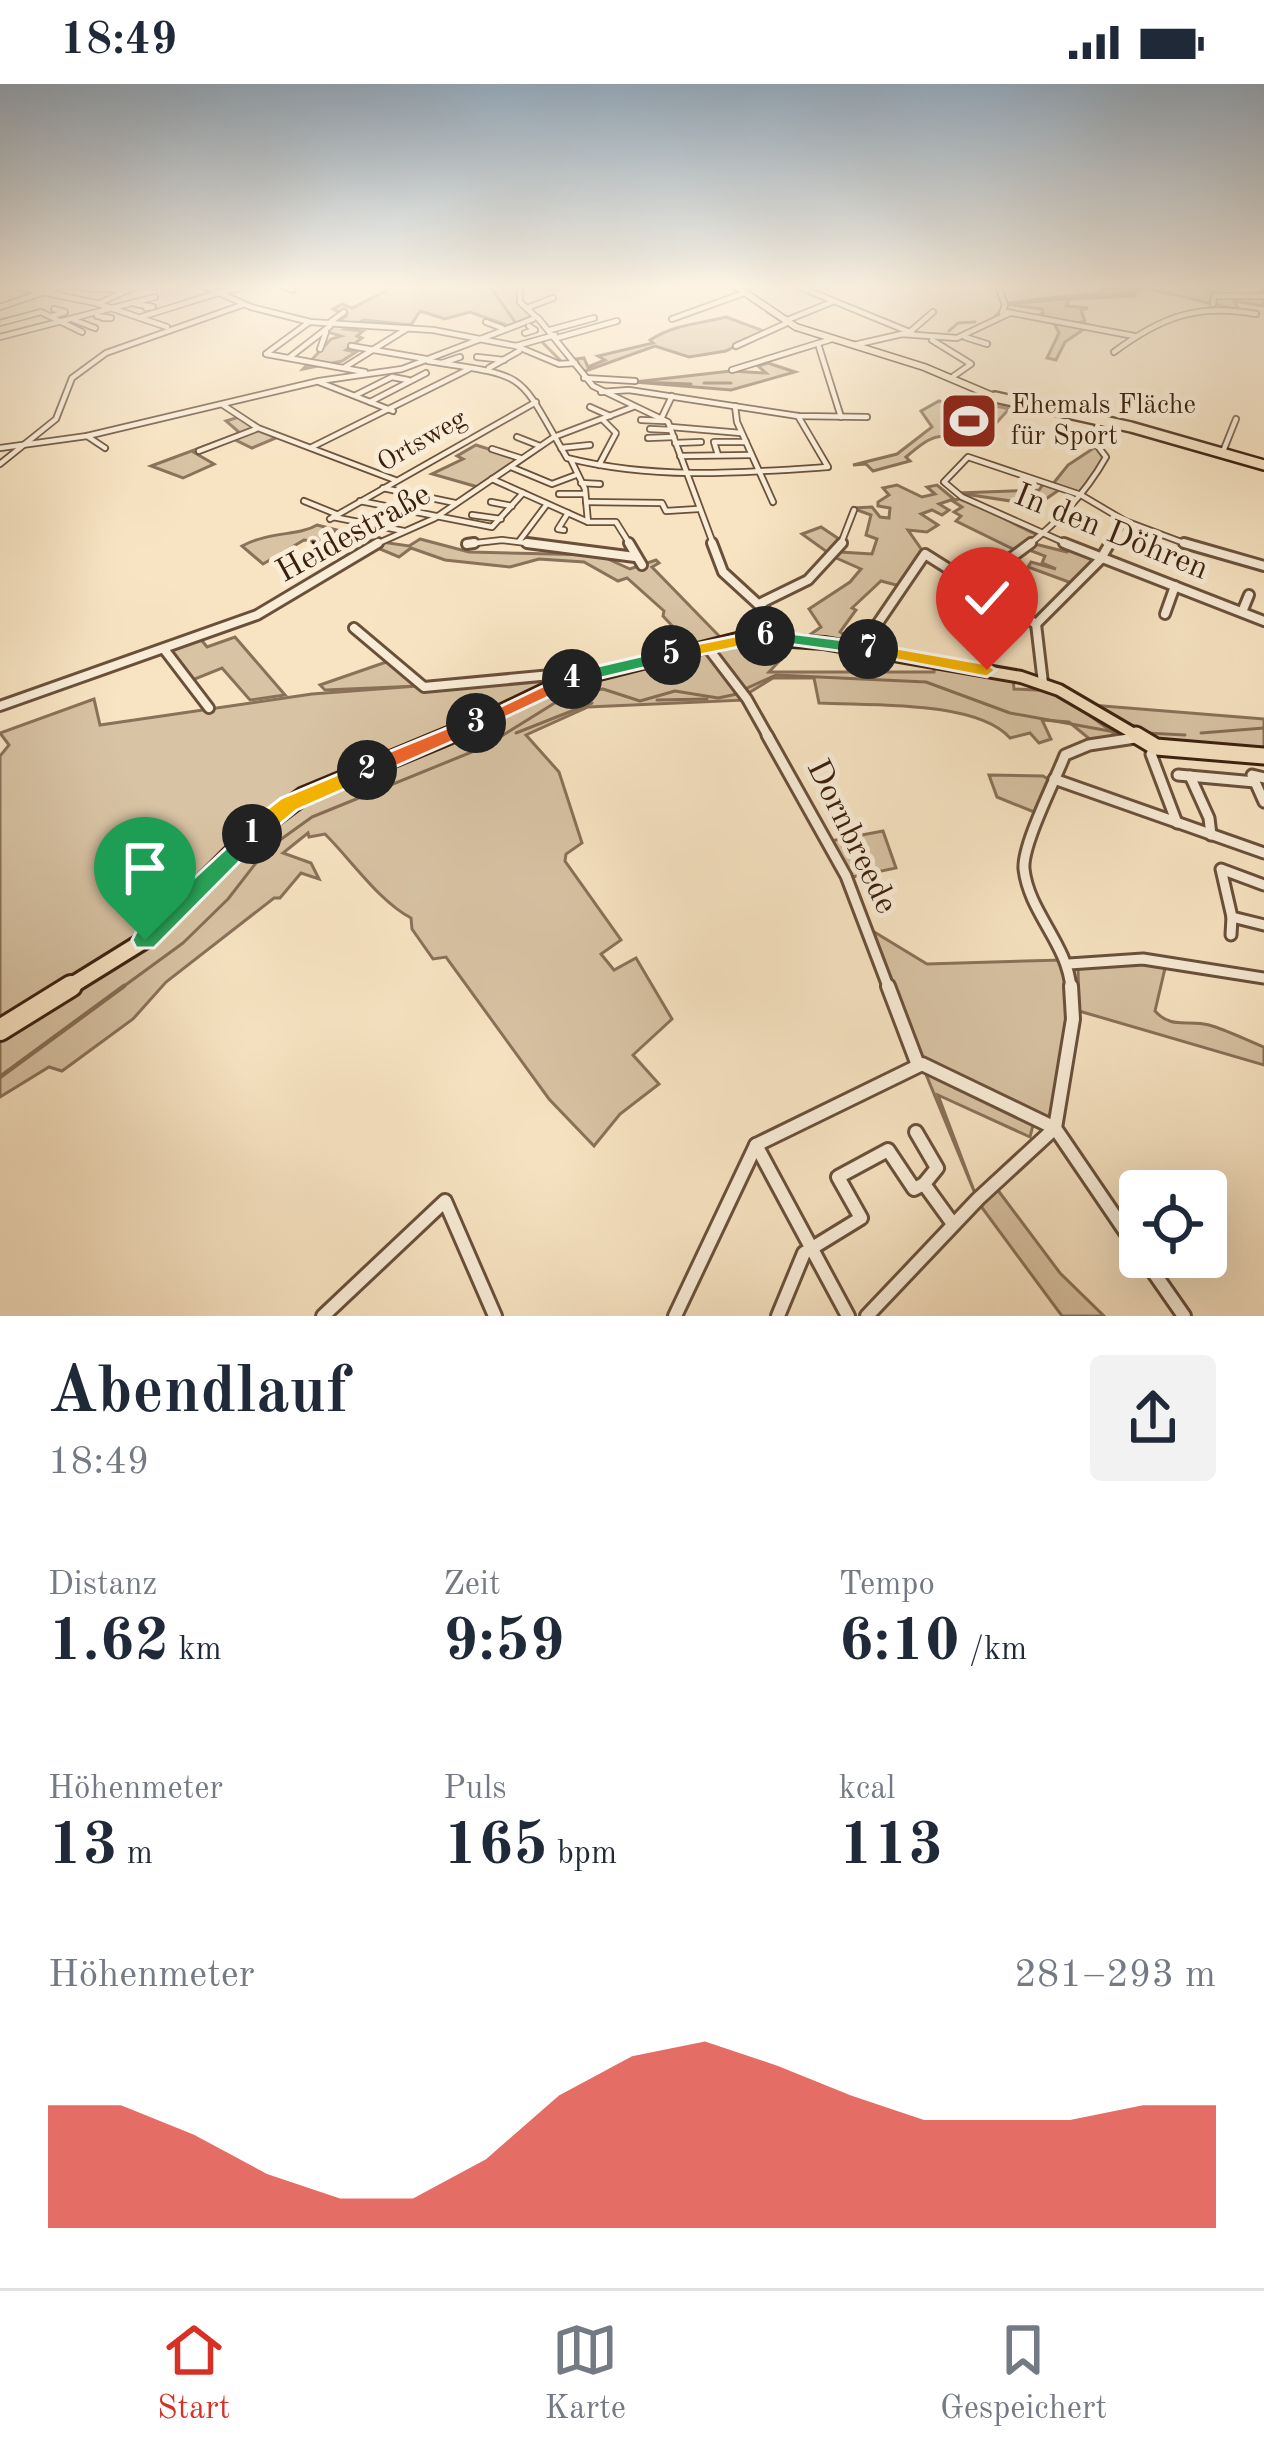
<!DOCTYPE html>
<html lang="de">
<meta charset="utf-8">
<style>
body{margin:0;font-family:"Old Standard TT",serif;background:#f2f2f3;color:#1f2937;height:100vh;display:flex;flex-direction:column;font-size:45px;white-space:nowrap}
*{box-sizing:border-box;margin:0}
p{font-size:39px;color:#747a83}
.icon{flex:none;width:66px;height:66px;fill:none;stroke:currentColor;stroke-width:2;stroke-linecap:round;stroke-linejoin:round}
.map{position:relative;height:1232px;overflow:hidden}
.side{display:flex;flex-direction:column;background:#fff;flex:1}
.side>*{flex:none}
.tools{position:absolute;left:1119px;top:1086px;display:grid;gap:24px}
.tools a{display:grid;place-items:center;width:108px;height:108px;border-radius:12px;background:#fff;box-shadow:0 12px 48px #0002;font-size:60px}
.pin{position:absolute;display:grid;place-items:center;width:102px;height:102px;color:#fff;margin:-123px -51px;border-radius:50% 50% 50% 0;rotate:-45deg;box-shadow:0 0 12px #0007}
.pin .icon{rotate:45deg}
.km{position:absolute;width:60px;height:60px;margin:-30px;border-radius:50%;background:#222;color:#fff;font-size:33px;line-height:60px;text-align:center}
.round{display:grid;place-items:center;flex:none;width:126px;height:126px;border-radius:12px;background:#f2f2f3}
.head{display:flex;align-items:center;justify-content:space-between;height:204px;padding:0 48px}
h1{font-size:66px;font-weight:800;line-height:90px}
.metrics{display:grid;grid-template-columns:repeat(3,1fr);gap:18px;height:204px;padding:12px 48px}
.metrics div{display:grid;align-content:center}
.metrics b{font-size:60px;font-weight:800}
.metrics small{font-size:33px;font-weight:400}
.metrics p{font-size:33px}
.chart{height:336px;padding:24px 48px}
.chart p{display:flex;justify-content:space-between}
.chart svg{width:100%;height:216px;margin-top:12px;fill:#d93025;opacity:.7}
.status{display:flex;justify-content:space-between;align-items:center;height:84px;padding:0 60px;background:#fff;direction:ltr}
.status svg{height:33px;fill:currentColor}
.tab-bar{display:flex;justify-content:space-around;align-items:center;height:168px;border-top:3px solid #e0e1e3;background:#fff;font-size:33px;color:#747a83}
.tab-bar a{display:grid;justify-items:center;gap:6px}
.tab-bar .active{color:#d93025}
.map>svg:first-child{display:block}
.green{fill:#d8c3a4;stroke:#8a7159;stroke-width:3}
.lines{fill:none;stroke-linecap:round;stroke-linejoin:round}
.stream-far1{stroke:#866d55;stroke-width:3}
.stream{stroke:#866d55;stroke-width:4.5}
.minor-far3-casing{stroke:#6a503b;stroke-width:8}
.minor-far2-casing{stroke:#6a503b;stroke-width:14}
.minor-far1-casing{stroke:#6a503b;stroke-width:15}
.minor-casing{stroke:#6a503b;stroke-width:18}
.major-far4-casing{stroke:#3b1f0e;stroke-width:9}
.major-far3-casing{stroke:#3b1f0e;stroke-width:14}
.major-far2-casing{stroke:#3b1f0e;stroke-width:16}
.major-far1-casing{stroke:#3b1f0e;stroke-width:21}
.major-casing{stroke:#3b1f0e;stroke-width:26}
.minor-far3{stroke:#faedd8;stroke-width:4.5}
.minor-far2{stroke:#faedd8;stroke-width:8}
.minor-far1{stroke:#faedd8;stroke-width:9}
.minor{stroke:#faedd8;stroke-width:12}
.major-far4{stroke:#f8e4c3;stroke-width:6}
.major-far3{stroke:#f8e4c3;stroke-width:9}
.major-far2{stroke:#f8e4c3;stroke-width:10}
.major-far1{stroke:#f8e4c3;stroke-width:15}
.major{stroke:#f8e4c3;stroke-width:20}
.split-1{fill:#22a559;stroke:#fff;stroke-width:3}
.split-2{fill:#f5b400;stroke:#fff;stroke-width:3}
.split-3{fill:#f0652b;stroke:#fff;stroke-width:3}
.split-4{fill:#f0652b;stroke:#fff;stroke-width:3}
.split-5{fill:#22a559;stroke:#fff;stroke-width:3}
.split-6{fill:#f5b400;stroke:#fff;stroke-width:3}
.split-7{fill:#22a559;stroke:#fff;stroke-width:3}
.split-8{fill:#f5b400;stroke:#fff;stroke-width:3}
.labels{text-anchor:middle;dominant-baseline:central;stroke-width:10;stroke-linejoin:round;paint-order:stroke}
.far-poi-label{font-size:27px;fill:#3b1f0e;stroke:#faedd8;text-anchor:start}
.far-street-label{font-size:27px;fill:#3b1f0e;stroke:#faedd8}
.street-label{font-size:33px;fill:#3b1f0e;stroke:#faedd8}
</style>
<div class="status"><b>18:49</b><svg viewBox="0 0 49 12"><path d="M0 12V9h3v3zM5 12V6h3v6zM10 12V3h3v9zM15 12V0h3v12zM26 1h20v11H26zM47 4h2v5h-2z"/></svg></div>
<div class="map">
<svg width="1264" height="1232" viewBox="0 0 1264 1232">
<rect width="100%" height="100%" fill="#f8e4c3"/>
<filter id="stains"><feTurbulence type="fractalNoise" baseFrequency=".00167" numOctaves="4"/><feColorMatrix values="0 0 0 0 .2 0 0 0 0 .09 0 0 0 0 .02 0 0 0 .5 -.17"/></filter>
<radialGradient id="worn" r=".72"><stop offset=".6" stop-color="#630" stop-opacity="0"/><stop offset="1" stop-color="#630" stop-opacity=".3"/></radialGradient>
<!-- green -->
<g class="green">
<polygon points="396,202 519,202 517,217 532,232 509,242 470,228 445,235 420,227 411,241 364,236 345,245 363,247 357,252 362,254 346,266 356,268 342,277 303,285 331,255 341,252 324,247 346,232 333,225 342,220 352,224"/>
<path d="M1128,202C1147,204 1167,201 1187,202C1212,204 1242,221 1264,205V222L1234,217L1239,226L1145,204L1130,209L1137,212L1070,215L1066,222L1088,224L1081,226L1085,237L1079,239L1097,243L1060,238L1084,245L1065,258L1056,276L1047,274L1059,249L1054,239L1036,233L1043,229L1042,225L1005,220C1041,213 1068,213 1102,209V203L1120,207Z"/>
<path d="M726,233L764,247L726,267L689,273L655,262L583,288L576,275L584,274L588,283L605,276L598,272L653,259L650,256C675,240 699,240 726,233Z"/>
<polygon points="768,279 795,288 731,306 634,298 731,287 766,289 758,282"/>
<path d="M939,317C964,325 984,317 1009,325L977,360C940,349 936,347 906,373L910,377L873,387L866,380L853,381L897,370L932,343L921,327Z"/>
<polygon points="239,333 278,353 252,364 231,354 195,369 214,380 183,394 151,382 240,349 226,337"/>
<polygon points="476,361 520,375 478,403 432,390 463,375 457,372"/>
<polygon points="1097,362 1104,376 1080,409 1062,404 1037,421 958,409 1039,406 1044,399 1052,401 1068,381"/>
<polygon points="897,401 922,413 935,410 927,403 937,401 955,416 963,414 1037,451 1017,467 956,437 961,432 954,428 962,423 951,416 939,420 949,426 942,431 932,426 921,430 938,441 927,448 908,446 924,469 900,502 881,497 852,524 856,526 840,548 859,562 808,552 821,543 809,525 850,498 861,485 834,473 802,450 821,443 842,457 840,468 872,470 877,455 866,451 871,431 852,424 872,423 880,433 889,434 890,424 878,422 878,418 889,411 883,404"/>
<path d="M317,441L337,446L324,458L304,456L263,480L242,462C270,447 299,452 317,441Z"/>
<polygon points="420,455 469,468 599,471 630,485 656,476 659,479 652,483 722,555 690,561 663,532 664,527 627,494 618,497 584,478 539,475 510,483 445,476 411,464 399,473 375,463 382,458 409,462"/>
<polygon points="1031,459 1067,468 1072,462 1099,471 1074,500 1028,483 1031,478 1056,485 1042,479 1045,472 1024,464"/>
<polygon points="199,553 207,563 235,553 285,611 250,616 222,584 190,597 167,566"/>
<path d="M776,554L788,568L769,588H934L935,578L1013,593L1014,605L1057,607L1123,656L1092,657L1069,638L1042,636L1051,655L1039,659L1030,649L1010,654C976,616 869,622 819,619L814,594H773L747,610L713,567L715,562Z"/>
<path d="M707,566L746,616L588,623L526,651L559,688L582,759L566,770L565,777L621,856L601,870L614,886L636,874L672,935L633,971L659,1000L620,1030L594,1062L549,1015L446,873L433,875L412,845L411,834C379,817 352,777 325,750L309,753L308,749L283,769L311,779L319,795L301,789L280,814H274L166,898L133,935L62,987L49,983L0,1013V948L133,867L277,731L476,641L490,659L493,656L482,640L555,602Z"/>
<polygon points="392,576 419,602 325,606 320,601"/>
<polygon points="574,590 303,708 152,846 0,941 0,672 9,661 0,649 94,615 100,641 312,610"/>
<polygon points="1091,621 1264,635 1264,670 1170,664"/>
<polygon points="989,691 1043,692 1048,695 1034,728 997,713"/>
<polygon points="883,747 896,784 848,794 830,757"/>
<polygon points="871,846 927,880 1062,876 1069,935 1051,1038 920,973"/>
<path d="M1148,877L1166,880L1155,927C1172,946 1188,935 1209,941C1227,946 1246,956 1264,963V981L1079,927L1078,884Z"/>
<polygon points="923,983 1034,1037 1030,1053 938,1011 976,1112"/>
<polygon points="997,1105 1060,1189 1104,1232 1062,1232 980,1121"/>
</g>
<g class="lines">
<!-- stream-far1 -->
<g class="stream-far1">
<polyline points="490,202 515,238"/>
<polyline points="1128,209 1148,203"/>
<polyline points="1008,220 1125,210"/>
<polyline points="767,228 781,237"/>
<polyline points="995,233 1000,227"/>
<polyline points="949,247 958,239 975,238"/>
<polyline points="540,256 562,278"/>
<polyline points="634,298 691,300"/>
<polyline points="704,299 731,299"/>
<polyline points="1031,326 1059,332"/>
<polyline points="745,605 776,591 926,598 1010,629 1126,650"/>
<polyline points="657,616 707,615"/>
<polyline points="516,649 592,619"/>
<polyline points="1147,649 1185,651"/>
<polyline points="1201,649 1264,644"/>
<polyline points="120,905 183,859 228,815 266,766 312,733 484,663 574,607 603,605 640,617 675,607 718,614 737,610"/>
</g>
<!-- stream -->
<polyline class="stream" points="0,993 124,902"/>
<!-- minor-far3 casing -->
<g class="minor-far3-casing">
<g id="minor-far3">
<polyline points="13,202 96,219 167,243"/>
<polyline points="73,202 96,205"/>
<polyline points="204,202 251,223 310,238 433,246 516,262 555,251"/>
<polyline points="283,202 293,206"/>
<polyline points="520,202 520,218 536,233"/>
<polyline points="797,202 912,249"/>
<polyline points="998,202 1005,221 1002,229"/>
<polyline points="98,204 127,207"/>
<polyline points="220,209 246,202"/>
<polyline points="100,219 136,202"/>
<polyline points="136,220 153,223 146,224"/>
<polyline points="1213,220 1214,212 1264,212"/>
<polyline points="0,223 62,202"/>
<polyline points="527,224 553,214"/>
<polyline points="1007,228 1134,252"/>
<polyline points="53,232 65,228 54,225"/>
<polyline points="97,232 111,234 103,234"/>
<polyline points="141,233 218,209"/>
<polyline points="538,234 593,302 668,338 714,462"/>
<polyline points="672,235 744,209"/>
<polyline points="74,236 95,244"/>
<polyline points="785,237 832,218"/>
<polyline points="486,238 502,244"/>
<polyline points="0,239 41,228 82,248"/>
<polyline points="329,239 344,228"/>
<polyline points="550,246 594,234"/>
<polyline points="911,247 933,228"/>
<polyline points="525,249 535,246 529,242"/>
<polyline points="0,253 155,213"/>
<polyline points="965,253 987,260"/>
<polyline points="557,254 617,237"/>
<polyline points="932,256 971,280 951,294"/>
<polyline points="854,261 902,250 957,254 1010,229"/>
<polyline points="351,262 426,275"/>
<polyline points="516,262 559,280 575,279"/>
<polyline points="736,262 787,239"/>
<polyline points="819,263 841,333"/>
<polyline points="320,265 326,248"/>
<path d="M1114,268C1161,233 1198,219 1256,230"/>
<polyline points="267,269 308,239"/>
<polyline points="266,270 365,288"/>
<polyline points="290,273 330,242"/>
<polyline points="477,273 504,276"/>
<path d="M428,277C531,293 516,286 567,374C654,396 740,389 828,383L798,332"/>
<polyline points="442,279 460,273"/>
<polyline points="345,283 408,244"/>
<polyline points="489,284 519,267"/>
<polyline points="732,286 832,255"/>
<polyline points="584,294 635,297"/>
<polyline points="319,298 393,327"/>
<polyline points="601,308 629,306 798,332 867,333"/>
<polyline points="356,311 392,293 408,296"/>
<polyline points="370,318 426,289"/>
<polyline points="223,321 258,344 395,396"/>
<polyline points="735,322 737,338 773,418"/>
<polyline points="590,323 610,332"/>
<polyline points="662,333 672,312"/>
<polyline points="641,336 664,337"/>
<polyline points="671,343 741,349"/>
<polyline points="650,345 671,346"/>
<polyline points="87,352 105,364"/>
<polyline points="517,353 540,362"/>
<polyline points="648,354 674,353"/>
<polyline points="675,359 701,358"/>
<polyline points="312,363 469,285"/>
<polyline points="0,364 87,352 319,297 402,285 533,235"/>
<polyline points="561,364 590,361"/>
<polyline points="492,365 520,374"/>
<polyline points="199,367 256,345"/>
<polyline points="1222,370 1236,335"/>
<polyline points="718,371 714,358 746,358"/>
<polyline points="680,372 751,371"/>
<polyline points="571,376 585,405 588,438"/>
<polyline points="0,380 56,335 72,294 106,269 242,221"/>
<polyline points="599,381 616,349 603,336"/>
<polyline points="511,383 552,400 576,391"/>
<polyline points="492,395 588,438 616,438 631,462"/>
<polyline points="581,399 600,400"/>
<polyline points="383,404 455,419"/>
<polyline points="559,410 585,410"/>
<polyline points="304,417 336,430"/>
<polyline points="360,417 492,443 523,409"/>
<polyline points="491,418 512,422"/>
<polyline points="586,418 662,419 666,427 698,425"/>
<polyline points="472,431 501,435"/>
<polyline points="333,433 404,447"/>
<polyline points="330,435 536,318"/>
<polyline points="564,446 558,445 568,429"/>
<polyline points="520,456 547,420"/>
<polyline points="467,460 502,456 551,462"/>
<polyline points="372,462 435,434 554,353 633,323"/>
<polyline points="840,462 854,426"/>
<path d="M1027,462C1059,437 1086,409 1106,373L1093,356L1099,337"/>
<polyline points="1072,462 962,413 944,398 968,373 1081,411 1125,437 1192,462"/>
<polyline points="1108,462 1124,437"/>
</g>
</g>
<!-- minor-far2 casing -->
<g class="minor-far2-casing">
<g id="minor-far2">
<polyline points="527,459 635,473"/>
<polyline points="629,459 642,481"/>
<polyline points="712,459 723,488 783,543 788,554"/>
<polyline points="1064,459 1264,537"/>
<polyline points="1184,459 1264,482"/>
<polyline points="467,460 474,459"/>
<polyline points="995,485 1025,495"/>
<polyline points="977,499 1031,459"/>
<polyline points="759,520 808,496 842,459"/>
<polyline points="1242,528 1249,511"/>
<polyline points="1165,530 1175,502"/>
<polyline points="1036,540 1100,476 1110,459"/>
<polyline points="1036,540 1043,599"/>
<polyline points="354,544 424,603 594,587"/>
<polyline points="708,564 747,615 769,654"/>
<polyline points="861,564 925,470 1036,540"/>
<polyline points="164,565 209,624"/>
<polyline points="0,622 257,531 378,459"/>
</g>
</g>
<!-- minor-far1 casing -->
<g class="minor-far1-casing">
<g id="minor-far1">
<polyline points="767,651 846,792 889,905"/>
<polyline points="1151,670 1177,739"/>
<polyline points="1178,691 1255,698"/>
<polyline points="1190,692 1209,734 1211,751"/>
<polyline points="1264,694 1252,691 1264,718"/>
<polyline points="1054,695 1264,769"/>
<polyline points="1264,801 1221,785 1232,833 1264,841"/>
<polyline points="1231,851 1232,833"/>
<polyline points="1069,880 1143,875 1264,894"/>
<path d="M1071,905C1068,860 1029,829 1024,785C1022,761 1055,697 1065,671L1089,661L1135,654"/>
</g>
</g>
<!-- minor casing -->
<g class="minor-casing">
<g id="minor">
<polyline points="888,902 918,981"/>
<polyline points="1071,902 1073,935 1055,1044 1140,1169"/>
<polyline points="916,1048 937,1084 924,1100"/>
<polyline points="756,1061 848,1232"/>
<polyline points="1143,1173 1184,1232"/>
<polyline points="323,1232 445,1117 495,1232"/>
<polyline points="675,1232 756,1061 922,980 1055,1044 978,1115 867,1232"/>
<polyline points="778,1232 804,1169 861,1134 838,1093 888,1066 914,1105 924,1100 953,1140"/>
</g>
</g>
<!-- major-far4 casing -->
<g class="major-far4-casing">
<polyline id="major-far4" points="735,202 796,243 924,283 1002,316"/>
</g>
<!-- major-far3 casing -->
<g class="major-far3-casing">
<polyline id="major-far3" points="995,313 1131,343 1264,381"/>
</g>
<!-- major-far2 casing -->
<g class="major-far2-casing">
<polyline id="major-far2" points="443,654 552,602 741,554 824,559 1021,593 1059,606 1141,654"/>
</g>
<!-- major-far1 casing -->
<g class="major-far1-casing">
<g id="major-far1">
<polyline points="1136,651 1156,663 1264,672"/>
<polyline points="66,905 145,856 248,753 303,712 450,651"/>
</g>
</g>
<!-- major casing -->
<g class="major-casing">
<polyline id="major" points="0,946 71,902"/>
</g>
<!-- minor-far3 -->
<use href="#minor-far3" class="minor-far3"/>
<!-- minor-far2 -->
<use href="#minor-far2" class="minor-far2"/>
<!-- minor-far1 -->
<use href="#minor-far1" class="minor-far1"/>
<!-- minor -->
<use href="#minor" class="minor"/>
<!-- major-far4 -->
<use href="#major-far4" class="major-far4"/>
<!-- major-far3 -->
<use href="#major-far3" class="major-far3"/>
<!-- major-far2 -->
<use href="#major-far2" class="major-far2"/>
<!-- major-far1 -->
<use href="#major-far1" class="major-far1"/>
<!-- major -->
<use href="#major" class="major"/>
</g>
<!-- sky -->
<linearGradient id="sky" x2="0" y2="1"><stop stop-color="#95acc0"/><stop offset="0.54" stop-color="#fcf3e4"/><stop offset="1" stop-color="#fcf3e4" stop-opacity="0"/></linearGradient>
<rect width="1264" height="375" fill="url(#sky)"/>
<!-- split-1 -->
<polygon class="split-1" points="252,740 264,750 260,757 154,864 136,864 132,856 136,848"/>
<!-- split-2 -->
<polygon class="split-2" points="367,678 374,680 374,692 297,726 260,757 244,757 244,743 281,714"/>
<!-- split-3 -->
<polygon class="split-3" points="476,632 486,639 483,644 374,692 359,692 356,686 359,680"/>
<!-- split-4 -->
<polygon class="split-4" points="572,588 578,590 578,599 483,644 476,646 466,639"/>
<!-- split-5 -->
<polygon class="split-5" points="671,565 677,567 677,576 572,601 562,595 572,588"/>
<!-- split-6 -->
<polygon class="split-6" points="765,546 772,548 772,556 671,577 662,571 671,565"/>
<!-- split-7 -->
<polygon class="split-7" points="765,546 868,559 877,565 868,571 759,556 756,552"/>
<!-- split-8 -->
<polygon class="split-8" points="868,559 987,580 996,586 987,593 861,569 861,561"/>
<!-- icons -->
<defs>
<g id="stadium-square" transform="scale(3)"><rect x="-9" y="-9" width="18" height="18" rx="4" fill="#8f2418" stroke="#faedd8"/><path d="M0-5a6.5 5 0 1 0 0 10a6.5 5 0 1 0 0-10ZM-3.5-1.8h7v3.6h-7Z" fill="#fff"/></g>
</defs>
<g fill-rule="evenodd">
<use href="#stadium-square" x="969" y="337"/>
</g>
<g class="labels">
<!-- far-poi labels -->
<g class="far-poi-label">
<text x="1011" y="321">Ehemals Fläche<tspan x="1011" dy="31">für Sport</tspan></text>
</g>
<!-- far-street labels -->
<g class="far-street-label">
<text transform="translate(422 357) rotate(-30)">Ortsweg</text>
</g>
<!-- street labels -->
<g class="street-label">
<text transform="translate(1111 449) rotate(22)">In den Döhren</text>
<text transform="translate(354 450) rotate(-29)">Heidestraße</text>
<text transform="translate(851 753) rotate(64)">Dornbreede</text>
</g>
</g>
<rect width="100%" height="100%" filter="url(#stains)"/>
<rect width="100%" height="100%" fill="url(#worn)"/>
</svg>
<div class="tools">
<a><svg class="icon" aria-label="locate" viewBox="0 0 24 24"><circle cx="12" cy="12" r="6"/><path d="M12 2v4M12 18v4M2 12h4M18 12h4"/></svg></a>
</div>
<div class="pin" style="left:145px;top:856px;background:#1e9e55"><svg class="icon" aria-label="arrive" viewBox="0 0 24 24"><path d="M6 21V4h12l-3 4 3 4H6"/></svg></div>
<div class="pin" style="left:987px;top:586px;background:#d93025"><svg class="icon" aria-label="check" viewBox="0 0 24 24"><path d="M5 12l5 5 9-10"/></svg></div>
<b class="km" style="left:252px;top:750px">1</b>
<b class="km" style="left:367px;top:686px">2</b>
<b class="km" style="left:476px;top:639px">3</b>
<b class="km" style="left:572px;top:595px">4</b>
<b class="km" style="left:671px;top:571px">5</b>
<b class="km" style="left:765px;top:552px">6</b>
<b class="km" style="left:868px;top:565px">7</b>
</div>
<section class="side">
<div class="head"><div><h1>Abendlauf</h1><p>18:49</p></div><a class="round"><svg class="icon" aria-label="share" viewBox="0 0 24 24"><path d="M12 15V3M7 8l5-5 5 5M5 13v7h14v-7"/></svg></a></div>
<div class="metrics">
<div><p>Distanz</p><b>1.62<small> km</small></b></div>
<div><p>Zeit</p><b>9:59</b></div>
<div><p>Tempo</p><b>6:10<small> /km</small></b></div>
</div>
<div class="metrics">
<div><p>Höhenmeter</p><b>13<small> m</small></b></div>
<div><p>Puls</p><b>165<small> bpm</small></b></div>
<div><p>kcal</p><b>113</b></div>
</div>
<div class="chart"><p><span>Höhenmeter</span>281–293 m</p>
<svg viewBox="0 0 160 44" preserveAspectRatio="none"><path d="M0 44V19L10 19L20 25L30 33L40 38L50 38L60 30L70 17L80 9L90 6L100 11L110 17L120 22L130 22L140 22L150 19L160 19V44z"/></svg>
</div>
</section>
<nav class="tab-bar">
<a class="active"><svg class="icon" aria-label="home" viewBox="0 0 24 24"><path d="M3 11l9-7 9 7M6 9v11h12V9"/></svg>Start</a>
<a><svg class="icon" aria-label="map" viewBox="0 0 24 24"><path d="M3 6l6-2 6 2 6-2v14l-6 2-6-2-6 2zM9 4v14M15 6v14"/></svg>Karte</a>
<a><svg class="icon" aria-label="saved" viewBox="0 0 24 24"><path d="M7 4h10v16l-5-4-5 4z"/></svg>Gespeichert</a>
</nav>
